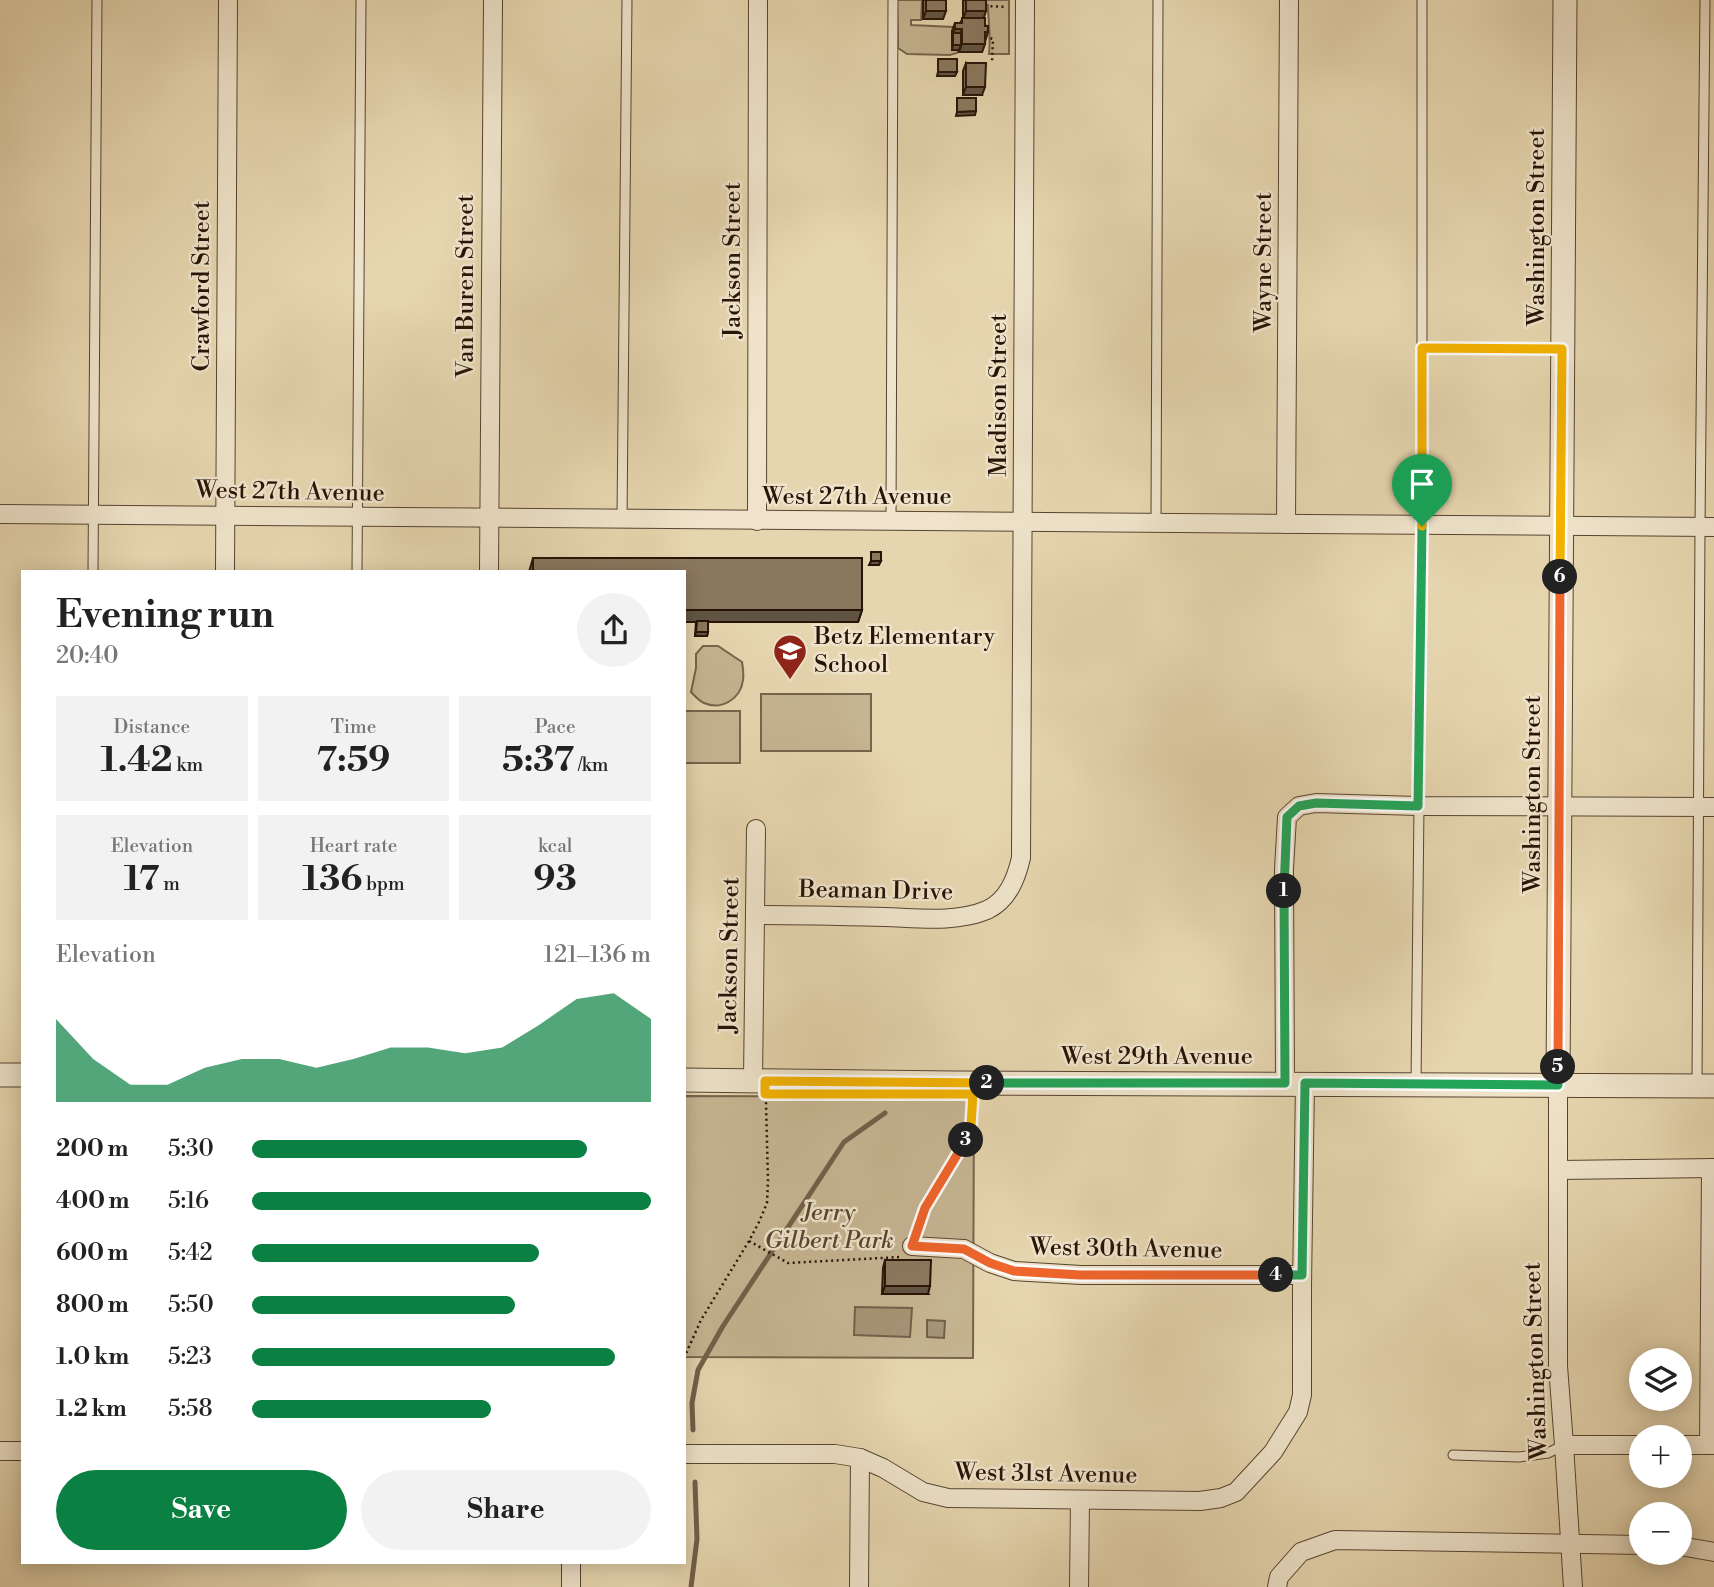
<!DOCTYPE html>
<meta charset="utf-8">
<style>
body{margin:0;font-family:"Libre Bodoni",serif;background:#f2f2f2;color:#222;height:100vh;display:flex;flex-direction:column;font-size:26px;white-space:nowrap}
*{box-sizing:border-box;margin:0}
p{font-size:23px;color:#767676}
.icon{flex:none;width:38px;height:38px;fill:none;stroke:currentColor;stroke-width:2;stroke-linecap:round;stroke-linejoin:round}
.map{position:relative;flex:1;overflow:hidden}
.panel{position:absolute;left:21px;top:570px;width:665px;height:994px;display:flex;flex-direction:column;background:#fff;border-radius:0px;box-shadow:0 4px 18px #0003}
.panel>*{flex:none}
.tools{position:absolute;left:1629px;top:1348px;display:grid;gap:14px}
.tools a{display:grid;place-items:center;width:63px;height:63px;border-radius:50%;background:#fff;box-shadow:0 4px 18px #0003;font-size:35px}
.pin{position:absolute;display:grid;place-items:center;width:60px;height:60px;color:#fff;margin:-72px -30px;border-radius:50% 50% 50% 0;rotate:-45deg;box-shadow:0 0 7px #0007}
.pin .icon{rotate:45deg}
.km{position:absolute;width:35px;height:35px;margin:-18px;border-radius:50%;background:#222;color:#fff;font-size:19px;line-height:35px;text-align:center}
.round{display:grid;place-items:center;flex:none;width:74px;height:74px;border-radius:37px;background:#f2f2f2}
.summary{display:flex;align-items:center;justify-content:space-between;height:119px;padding:0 35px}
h1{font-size:38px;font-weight:700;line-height:52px}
.metrics{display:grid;grid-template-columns:repeat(3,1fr);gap:10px;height:119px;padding:7px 35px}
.metrics div{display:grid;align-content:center;border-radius:0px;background:#f2f2f2;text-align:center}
.metrics b{font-size:35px;font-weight:700}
.metrics small{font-size:19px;font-weight:400}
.metrics p{font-size:19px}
.chart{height:196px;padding:14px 35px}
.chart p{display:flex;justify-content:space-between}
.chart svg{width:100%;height:126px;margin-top:7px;fill:#0b8043;opacity:.7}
.action{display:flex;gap:14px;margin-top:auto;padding:14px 35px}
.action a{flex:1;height:80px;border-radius:42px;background:#0b8043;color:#fff;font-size:28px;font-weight:700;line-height:80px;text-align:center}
.action a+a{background:#f2f2f2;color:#222}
ul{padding:0 35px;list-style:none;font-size:23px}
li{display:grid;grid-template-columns:112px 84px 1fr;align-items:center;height:52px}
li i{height:18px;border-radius:9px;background:#0b8043}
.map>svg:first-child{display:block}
.green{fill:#c6b592;stroke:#76644c;stroke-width:2}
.water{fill:#a59476;stroke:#73604a;stroke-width:2}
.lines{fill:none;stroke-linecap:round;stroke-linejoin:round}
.stream{stroke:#73604a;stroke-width:5}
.service-casing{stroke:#574431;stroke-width:11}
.minor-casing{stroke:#574431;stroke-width:20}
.tertiary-casing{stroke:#574431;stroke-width:25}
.path{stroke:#271307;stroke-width:2.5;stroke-dasharray:2 3.5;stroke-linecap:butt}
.service{stroke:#efe4cb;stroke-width:9}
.minor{stroke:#efe4cb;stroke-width:18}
.tertiary{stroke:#efe4cb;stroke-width:23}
.wall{fill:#776751;stroke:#271307;stroke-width:2}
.shaded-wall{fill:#615442;stroke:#271307;stroke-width:2}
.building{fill:#8a785e;stroke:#271307;stroke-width:2}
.split-1-casing{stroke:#fff;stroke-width:14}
.split-2-casing{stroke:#fff;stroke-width:14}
.split-3-casing{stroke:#fff;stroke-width:14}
.split-4-casing{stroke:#fff;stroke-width:14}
.split-5-casing{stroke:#fff;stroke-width:14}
.split-6-casing{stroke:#fff;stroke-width:14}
.split-7-casing{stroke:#fff;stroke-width:14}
.split-1{stroke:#22a559;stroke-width:9}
.split-2{stroke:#22a559;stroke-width:9}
.split-3{stroke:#f5b400;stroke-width:9}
.split-4{stroke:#f0652b;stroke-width:9}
.split-5{stroke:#22a559;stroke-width:9}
.split-6{stroke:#f0652b;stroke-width:9}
.split-7{stroke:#f5b400;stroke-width:9}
.labels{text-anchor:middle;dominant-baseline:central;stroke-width:5;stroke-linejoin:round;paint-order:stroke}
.street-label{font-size:24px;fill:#271307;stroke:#efe4cb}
.poi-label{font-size:24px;fill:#271307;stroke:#efe4cb;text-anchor:start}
.park-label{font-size:24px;font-style:italic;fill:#574431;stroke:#efe4cb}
</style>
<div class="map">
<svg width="1714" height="1587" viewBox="0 0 1714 1587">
<rect width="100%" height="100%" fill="#e6d6af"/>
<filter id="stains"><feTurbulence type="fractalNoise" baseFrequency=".00286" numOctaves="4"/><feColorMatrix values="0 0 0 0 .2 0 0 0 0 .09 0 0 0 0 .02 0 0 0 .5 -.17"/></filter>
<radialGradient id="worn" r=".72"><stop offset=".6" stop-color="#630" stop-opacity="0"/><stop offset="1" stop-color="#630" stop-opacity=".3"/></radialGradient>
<!-- green -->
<g class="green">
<polygon points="897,0 922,0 921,20 911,20 911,25 954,27 959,50 957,53 950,55 907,54 898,48"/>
<path d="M984,0H1009V54H989C991,37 988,21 988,5L984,3Z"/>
<path d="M703,646H718L742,662C743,668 744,674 743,680C741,698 722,711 704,703C699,701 695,696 691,692L696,668V654Z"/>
<rect x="761" y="694" width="110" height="57"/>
<rect x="684" y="711" width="56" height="52"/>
<polygon points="684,1096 974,1097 973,1358 684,1357"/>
</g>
<!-- water -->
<g class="water">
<polygon points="855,1307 912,1308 910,1337 854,1335"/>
<polygon points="927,1320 945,1321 944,1338 927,1337"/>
</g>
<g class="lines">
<!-- stream -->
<g class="stream">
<polyline points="693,1430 692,1403 698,1370 723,1326 844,1142 885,1113"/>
<polyline points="691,1587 697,1539 695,1482"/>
</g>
<!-- service casing -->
<g class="service-casing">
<g id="service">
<polyline points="1422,348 1560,349"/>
<polyline points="622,519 627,0"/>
<polyline points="891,522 893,0"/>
<polyline points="1156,523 1158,0"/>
<polyline points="93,572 97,0"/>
<polyline points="357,572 361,0"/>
<polyline points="1416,1084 1422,526 1422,0"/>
<polyline points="1697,1085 1700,527 1705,0"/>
<polyline points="1453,1455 1519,1457 1548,1453 1564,1445"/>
</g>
</g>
<!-- minor casing -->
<g class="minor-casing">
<g id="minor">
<polyline points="0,514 1714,527"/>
<polyline points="757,521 758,0"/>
<polyline points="1286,524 1289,0"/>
<polyline points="225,572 228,0"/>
<polyline points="489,572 493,0"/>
<path d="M755,915C799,915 842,916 885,917C918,918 956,923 987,910C1008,900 1016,879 1021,858L1025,0"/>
<polyline points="753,1081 756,829"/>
<polyline points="1285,1083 1284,869 1287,817 1299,806 1316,803 1418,806 1714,807"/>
<polyline points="1558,1085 1558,1366 1564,1445 1573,1587"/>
<polyline points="1559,1170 1714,1168"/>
<polyline points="912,1246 964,1249 990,1263 1014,1271 1081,1275 1302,1275"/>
<polyline points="1564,1445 1642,1445"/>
<polyline points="1680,1445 1714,1445"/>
<polyline points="1709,1445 1711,1168"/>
<polyline points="0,1451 23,1451"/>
<polyline points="684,1454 835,1454 860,1458 883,1468 923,1492 948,1498 1200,1501 1221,1498 1236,1492 1273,1452 1298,1412 1302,1395 1302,1286 1305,1083"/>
<polyline points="1680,1546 1714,1552"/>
<polyline points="571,1587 571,1563"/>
<polyline points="859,1587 860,1458"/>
<polyline points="1079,1587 1080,1500"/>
<polyline points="1277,1587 1279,1577 1301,1552 1335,1540 1642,1545"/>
</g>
</g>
<!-- tertiary casing -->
<g class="tertiary-casing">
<g id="tertiary">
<polyline points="0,1075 23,1075"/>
<polyline points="684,1080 954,1083 1714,1086"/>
<polyline points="1558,1085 1565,0"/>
</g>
</g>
<!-- path -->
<g class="path">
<polyline points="985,6 1007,7"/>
<polyline points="985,37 993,39 992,61"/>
<polyline points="918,1230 924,1208 968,1138 971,1125 972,1103"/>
<polyline points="749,1241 788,1263 900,1257"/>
<polyline points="684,1358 701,1320 749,1241 759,1222 767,1203 768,1181 766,1102"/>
</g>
<!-- service -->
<use href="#service" class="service"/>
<!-- minor -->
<use href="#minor" class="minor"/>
<!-- tertiary -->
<use href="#tertiary" class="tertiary"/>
</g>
<!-- wall -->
<g class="wall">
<polygon points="923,0 946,0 943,19 923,19"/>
<polygon points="963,0 986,0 983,18 988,32 982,52 959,52 959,50 952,50 952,31 955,23 960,23 963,18"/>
<polygon points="966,63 982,95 963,95 963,71"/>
<polygon points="533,558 862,558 862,610 858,622 708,622 708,632 707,636 695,636 696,622 684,622 684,572 529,572"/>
<polygon points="885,1260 928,1294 882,1294 883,1268"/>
</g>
<!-- shaded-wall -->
<g class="shaded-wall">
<polygon points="926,11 946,11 943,19 923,19"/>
<polygon points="966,11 986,11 983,20 963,19"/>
<polygon points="955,29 962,29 959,37 953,33"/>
<polygon points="962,44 985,44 982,52 959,52"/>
<polygon points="953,45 961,45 959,50 952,50"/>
<polygon points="938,72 957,72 955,76 937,76"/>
<polygon points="966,87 985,87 982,95 963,95"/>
<polygon points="976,111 975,115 956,116 957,112"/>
<polygon points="871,561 881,561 879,565 869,565"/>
<polygon points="684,610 862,610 858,622 684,622"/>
<polygon points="696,632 708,632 707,636 695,636"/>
<polygon points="885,1286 930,1286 928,1294 882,1294"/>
</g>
<!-- building -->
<g class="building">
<rect x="926" y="0" width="20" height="11"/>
<rect x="966" y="0" width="20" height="11"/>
<polygon points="962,18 985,18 985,26 988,26 988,32 985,32 985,44 962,44 962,29 955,29 955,23 962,23"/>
<rect x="953" y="33" width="8" height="12"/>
<rect x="938" y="59" width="19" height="13"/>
<polygon points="966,63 986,63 985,87 966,87"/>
<polygon points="957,98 976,98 976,111 957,112"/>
<rect x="871" y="552" width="10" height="9"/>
<polygon points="533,558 862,558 862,610 684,610 684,572 533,572"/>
<polygon points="697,621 708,621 708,632 696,632"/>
<polygon points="885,1260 931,1260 930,1286 885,1286"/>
</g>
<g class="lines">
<!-- split-1 casing -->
<g class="split-1-casing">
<polyline id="split-1" points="1284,891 1287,817 1299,806 1316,803 1418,806 1422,526"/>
</g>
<!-- split-2 casing -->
<g class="split-2-casing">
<polyline id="split-2" points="987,1083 1285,1083 1284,891"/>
</g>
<!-- split-3 casing -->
<g class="split-3-casing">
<polyline id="split-3" points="966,1140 971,1125 973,1094 765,1094 765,1081 987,1083"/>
</g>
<!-- split-4 casing -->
<g class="split-4-casing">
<polyline id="split-4" points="966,1140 925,1208 912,1246 964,1249 990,1263 1014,1271 1080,1275 1276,1275"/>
</g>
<!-- split-5 casing -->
<g class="split-5-casing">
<polyline id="split-5" points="1276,1275 1302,1275 1305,1083 1558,1085 1558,1067"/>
</g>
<!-- split-6 casing -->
<g class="split-6-casing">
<polyline id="split-6" points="1558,1067 1560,577"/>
</g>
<!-- split-7 casing -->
<g class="split-7-casing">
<polyline id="split-7" points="1422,526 1422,348 1562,349 1560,577"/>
</g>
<!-- split-1 -->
<use href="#split-1" class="split-1"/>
<!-- split-2 -->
<use href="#split-2" class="split-2"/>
<!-- split-3 -->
<use href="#split-3" class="split-3"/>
<!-- split-4 -->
<use href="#split-4" class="split-4"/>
<!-- split-5 -->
<use href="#split-5" class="split-5"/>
<!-- split-6 -->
<use href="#split-6" class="split-6"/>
<!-- split-7 -->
<use href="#split-7" class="split-7"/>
</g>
<!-- icons -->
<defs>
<g id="school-pin" transform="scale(1.75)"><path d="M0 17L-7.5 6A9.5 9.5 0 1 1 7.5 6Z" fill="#8f2418" stroke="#efe4cb"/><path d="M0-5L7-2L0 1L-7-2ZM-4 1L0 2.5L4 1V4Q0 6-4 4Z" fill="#fff"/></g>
</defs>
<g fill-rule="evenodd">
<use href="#school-pin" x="790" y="651"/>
</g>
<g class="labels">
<!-- street labels -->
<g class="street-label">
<text transform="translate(1537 227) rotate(-90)">Washington Street</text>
<text transform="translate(733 260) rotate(-90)">Jackson Street</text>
<text transform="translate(1264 262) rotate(-90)">Wayne Street</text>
<text transform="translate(202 286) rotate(-90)">Crawford Street</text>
<text transform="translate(466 286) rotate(-90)">Van Buren Street</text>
<text transform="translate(999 395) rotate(-90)">Madison Street</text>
<text transform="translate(290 492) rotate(1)">West 27th Avenue</text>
<text x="857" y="497">West 27th Avenue</text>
<text transform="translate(1533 794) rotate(-90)">Washington Street</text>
<text transform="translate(876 891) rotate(1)">Beaman Drive</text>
<text transform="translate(730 955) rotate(-89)">Jackson Street</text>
<text x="1157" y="1057">West 29th Avenue</text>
<text transform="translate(1126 1249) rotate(1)">West 30th Avenue</text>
<text transform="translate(1536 1361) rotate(-92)">Washington Street</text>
<text transform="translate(1046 1474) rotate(1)">West 31st Avenue</text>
</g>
<!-- poi labels -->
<g class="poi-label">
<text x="814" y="637">Betz Elementary<tspan x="814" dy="28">School</tspan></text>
</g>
<!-- park labels -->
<g class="park-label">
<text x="829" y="1213">Jerry<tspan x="829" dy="28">Gilbert Park</tspan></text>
</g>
</g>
<rect width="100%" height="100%" filter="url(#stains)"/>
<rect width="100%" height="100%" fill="url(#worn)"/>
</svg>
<div class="tools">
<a><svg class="icon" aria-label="layers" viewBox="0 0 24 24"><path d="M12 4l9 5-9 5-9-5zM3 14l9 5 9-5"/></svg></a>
<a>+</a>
<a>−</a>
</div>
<div class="pin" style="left:1422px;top:526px;background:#1e9e55"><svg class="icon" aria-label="arrive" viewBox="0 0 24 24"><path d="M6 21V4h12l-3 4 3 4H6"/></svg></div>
<b class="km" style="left:1284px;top:891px">1</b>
<b class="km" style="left:987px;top:1083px">2</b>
<b class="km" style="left:966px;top:1140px">3</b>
<b class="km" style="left:1276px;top:1275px">4</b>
<b class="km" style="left:1558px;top:1067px">5</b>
<b class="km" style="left:1560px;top:577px">6</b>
<section class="panel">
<div class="summary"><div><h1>Evening run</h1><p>20:40</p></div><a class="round"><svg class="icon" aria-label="share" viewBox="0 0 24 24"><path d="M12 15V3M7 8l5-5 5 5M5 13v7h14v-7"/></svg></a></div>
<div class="metrics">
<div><p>Distance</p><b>1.42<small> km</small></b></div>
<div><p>Time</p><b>7:59</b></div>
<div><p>Pace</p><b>5:37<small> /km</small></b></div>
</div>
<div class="metrics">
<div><p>Elevation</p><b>17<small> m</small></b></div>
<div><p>Heart rate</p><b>136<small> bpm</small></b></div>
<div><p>kcal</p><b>93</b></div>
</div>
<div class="chart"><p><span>Elevation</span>121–136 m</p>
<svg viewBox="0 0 160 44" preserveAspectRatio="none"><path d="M0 44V15L10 29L20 38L30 38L40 32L50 29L60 29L70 32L80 29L90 25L100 25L110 27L120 25L130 17L140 8L150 6L160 15V44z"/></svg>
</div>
<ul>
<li><b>200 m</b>5:30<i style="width:84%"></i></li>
<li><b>400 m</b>5:16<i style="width:100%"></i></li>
<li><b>600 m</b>5:42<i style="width:72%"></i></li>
<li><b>800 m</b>5:50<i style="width:66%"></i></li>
<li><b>1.0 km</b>5:23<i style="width:91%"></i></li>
<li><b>1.2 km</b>5:58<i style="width:60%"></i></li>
</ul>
<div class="action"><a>Save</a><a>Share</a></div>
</section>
</div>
